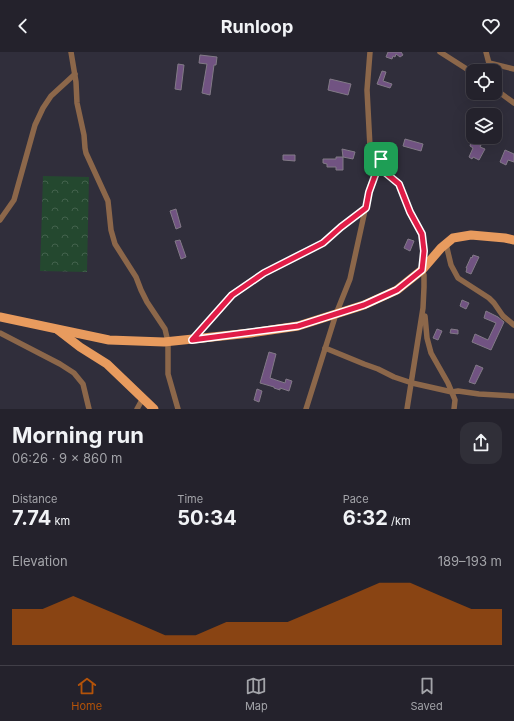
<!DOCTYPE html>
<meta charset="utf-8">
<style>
body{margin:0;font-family:Inter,sans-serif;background:#302f38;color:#f1f3f6;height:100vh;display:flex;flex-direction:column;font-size:15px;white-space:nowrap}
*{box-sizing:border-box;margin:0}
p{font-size:13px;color:#a3a4a9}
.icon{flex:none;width:22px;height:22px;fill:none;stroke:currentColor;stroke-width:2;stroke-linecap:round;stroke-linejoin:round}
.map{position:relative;height:357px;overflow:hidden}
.panel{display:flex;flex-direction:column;background:#24222c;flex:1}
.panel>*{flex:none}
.fabs{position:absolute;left:466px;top:12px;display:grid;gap:8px}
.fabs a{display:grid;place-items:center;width:36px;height:36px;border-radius:8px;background:#24222c;box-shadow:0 4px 16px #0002,0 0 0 1px #413f48;font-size:20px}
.pin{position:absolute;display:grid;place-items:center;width:34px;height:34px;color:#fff;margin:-17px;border-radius:8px;box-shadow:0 2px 6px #0006}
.round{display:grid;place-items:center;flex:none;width:42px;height:42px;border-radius:12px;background:#302f38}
.summary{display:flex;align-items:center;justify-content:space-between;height:68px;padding:0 12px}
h1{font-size:22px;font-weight:700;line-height:30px}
.figures{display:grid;grid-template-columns:repeat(3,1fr);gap:6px;height:68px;padding:4px 12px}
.figures div{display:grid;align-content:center}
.figures b{font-size:20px;font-weight:700}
.figures small{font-size:11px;font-weight:400}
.figures p{font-size:11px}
.chart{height:112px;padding:8px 12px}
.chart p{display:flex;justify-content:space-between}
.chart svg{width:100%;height:72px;margin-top:4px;fill:#b45309;opacity:.7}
header{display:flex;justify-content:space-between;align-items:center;height:52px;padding:0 12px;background:#24222c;font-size:18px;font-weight:700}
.dock{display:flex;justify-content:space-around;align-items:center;height:56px;border-top:1px solid #413f48;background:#24222c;font-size:11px;color:#a3a4a9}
.dock a{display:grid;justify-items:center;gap:2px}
.dock .on{color:#b45309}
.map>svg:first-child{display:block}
.forest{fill:url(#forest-crowns)}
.building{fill:#715382;stroke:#827a87}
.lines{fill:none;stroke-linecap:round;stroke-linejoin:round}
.path{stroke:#6b6a75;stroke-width:1;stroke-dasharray:3 2;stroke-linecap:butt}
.street{stroke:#8c674a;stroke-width:5.5}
.primary{stroke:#e89b5e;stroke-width:9}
.route-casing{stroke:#fff;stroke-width:8}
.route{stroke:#e11d48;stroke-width:5}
</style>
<header><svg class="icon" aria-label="back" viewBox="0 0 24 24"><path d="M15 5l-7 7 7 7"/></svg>Runloop<svg class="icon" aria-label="heart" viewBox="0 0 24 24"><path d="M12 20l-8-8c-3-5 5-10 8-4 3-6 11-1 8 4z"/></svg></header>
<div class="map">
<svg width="514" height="357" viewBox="0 0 514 357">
<defs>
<pattern id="forest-crowns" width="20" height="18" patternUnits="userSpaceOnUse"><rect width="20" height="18" fill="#24482f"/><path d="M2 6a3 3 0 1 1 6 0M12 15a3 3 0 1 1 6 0" fill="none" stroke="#43624d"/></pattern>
</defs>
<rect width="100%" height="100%" fill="#302e3b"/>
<!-- forest -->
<polygon class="forest" points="43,124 89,125 87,220 40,219"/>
<!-- building -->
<g class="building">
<polygon points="388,0 401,0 403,3 400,5 396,2 395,5 393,4 392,7 386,5"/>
<polygon points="200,3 217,5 216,13 214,13 210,43 202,41 207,12 199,11"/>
<polygon points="178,12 184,13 181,38 175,37"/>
<polygon points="382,19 386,20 383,29 392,32 390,36 377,32"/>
<polygon points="330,27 351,32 348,43 328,38"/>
<polygon points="478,85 485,85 480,95 485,97 479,108 473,105 472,107 469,105 473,96 470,94 471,90 475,92"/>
<polygon points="405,87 423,92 421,99 403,94"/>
<polygon points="342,97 355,100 353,107 343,105"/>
<polygon points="505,98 514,102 514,110 508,108 506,113 500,110"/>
<polygon points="283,103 295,103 295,109 283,108"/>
<polygon points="336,105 343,105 343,118 336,118 336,115 327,115 327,112 323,111 323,107 336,107"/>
<polygon points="176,157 181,175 176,177 170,159"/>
<polygon points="408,187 414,189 410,199 404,196"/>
<polygon points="180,188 186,205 181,207 175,189"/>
<polygon points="473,203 479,205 471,222 466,220 467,216 466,216 471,205 472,206"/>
<polygon points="462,248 469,251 466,257 460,254"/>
<polygon points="486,259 498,265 504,270 491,298 472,290 475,282 488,288 496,271 484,266"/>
<polygon points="437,277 442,279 438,288 433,286"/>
<polygon points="451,277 458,278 458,282 450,281"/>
<polygon points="269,300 276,302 270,326 285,331 286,327 292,329 289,339 280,336 280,338 274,336 274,335 260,331"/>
<polygon points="476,313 483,316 475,332 469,330"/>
<polygon points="257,337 262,339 259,350 254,348"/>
</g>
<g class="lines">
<!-- path -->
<polyline class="path" points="200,280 232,243 263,221 323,191 341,175 359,161"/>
<!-- street -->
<g class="street">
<polyline points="71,0 76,30 77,51 84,83 85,96 86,101 108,149 111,178 115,192 136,225 141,238 147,250 165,277 168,290 168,322 178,357"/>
<polyline points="440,0 473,21"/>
<polyline points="486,0 491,19"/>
<polyline points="489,11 514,17"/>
<polyline points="495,36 495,37 514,51"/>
<polyline points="381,111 381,117 399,132 410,160 422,181 424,199 422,218 424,223 424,235 423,256 407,357"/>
<polyline points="0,168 14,148 35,73 43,56 51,44 75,22"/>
<polyline points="446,192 451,213 458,226 489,246 494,251 503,264 514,273"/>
<polyline points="425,264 427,286 431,301 448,331 455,348 454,357"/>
<polyline points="0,281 60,312 74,321 83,332 89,357"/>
<polyline points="325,296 364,312 378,317 394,325 412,331 452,340 458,339 479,342 514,344"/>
<polyline points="137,357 143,346"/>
<polyline points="306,357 336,262 350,227 369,140 381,107 370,95 367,38 370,0"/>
</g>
<!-- primary -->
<g class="primary">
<polyline points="0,265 109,288 164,290 251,281 298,274 364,253 397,238 422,218 441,196 453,186 471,183 505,186 514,188"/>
<polyline points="58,278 80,295 107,312 154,357"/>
</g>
</g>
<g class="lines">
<!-- route casing -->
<g class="route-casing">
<polygon id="route" points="381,107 381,117 399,132 410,160 422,182 424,199 422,218 397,238 364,253 298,274 192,288 232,243 264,221 323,191 341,175 366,156 369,140"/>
</g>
<!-- route -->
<use href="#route" class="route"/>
</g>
</svg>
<div class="fabs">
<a><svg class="icon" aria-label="locate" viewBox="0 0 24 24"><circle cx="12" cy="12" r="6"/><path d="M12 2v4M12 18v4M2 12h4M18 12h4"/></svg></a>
<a><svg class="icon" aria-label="layers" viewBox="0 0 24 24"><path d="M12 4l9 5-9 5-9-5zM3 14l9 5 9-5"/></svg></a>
</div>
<div class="pin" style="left:381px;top:107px;background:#1e9e55"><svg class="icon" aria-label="arrive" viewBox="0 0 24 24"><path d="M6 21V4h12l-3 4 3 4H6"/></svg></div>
</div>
<section class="panel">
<div class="summary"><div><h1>Morning run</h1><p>06:26 · 9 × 860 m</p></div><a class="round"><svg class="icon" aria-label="share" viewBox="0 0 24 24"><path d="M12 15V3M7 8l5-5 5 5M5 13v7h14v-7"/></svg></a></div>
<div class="figures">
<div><p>Distance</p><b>7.74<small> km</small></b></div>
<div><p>Time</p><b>50:34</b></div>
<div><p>Pace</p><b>6:32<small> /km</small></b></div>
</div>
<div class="chart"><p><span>Elevation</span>189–193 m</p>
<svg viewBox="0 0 160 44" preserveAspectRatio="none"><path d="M0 44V22L10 22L20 14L30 22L40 30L50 38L60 38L70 30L80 30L90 30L100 22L110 14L120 6L130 6L140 14L150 22L160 22V44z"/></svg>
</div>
</section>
<nav class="dock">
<a class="on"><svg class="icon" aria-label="home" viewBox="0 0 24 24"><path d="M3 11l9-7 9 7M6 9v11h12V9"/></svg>Home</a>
<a><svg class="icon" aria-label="map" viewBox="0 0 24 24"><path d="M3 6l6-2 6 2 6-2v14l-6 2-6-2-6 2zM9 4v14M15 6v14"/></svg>Map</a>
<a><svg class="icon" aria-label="saved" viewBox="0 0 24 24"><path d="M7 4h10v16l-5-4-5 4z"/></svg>Saved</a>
</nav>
